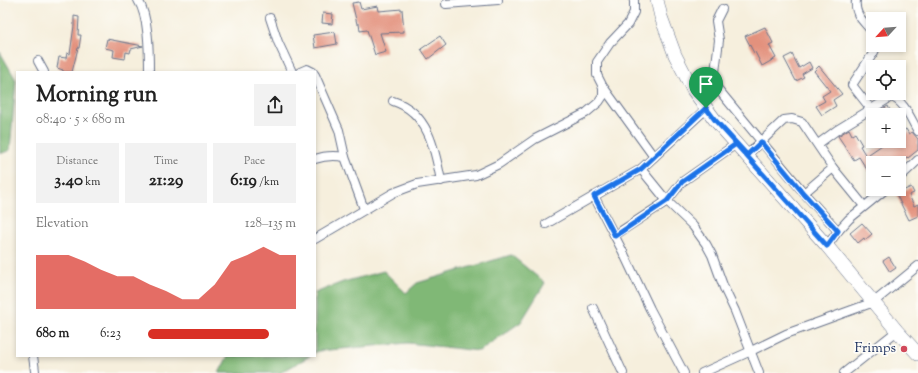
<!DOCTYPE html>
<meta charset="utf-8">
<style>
body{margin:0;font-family:"Sorts Mill Goudy",serif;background:#f2f2f2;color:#222;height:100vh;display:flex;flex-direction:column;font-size:15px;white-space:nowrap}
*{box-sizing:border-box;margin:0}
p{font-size:13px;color:#767676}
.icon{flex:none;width:22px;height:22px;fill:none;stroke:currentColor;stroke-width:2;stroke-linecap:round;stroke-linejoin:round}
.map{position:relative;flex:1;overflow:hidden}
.drawer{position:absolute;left:16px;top:71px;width:300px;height:286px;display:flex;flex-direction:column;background:#fff;border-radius:0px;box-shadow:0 2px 6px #0003}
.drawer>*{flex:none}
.needle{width:26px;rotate:244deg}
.controls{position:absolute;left:866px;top:12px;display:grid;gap:8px}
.controls a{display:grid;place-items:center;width:40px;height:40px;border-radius:0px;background:#fff;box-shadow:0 2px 6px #0003;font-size:20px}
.pin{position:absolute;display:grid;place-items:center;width:34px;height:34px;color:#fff;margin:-41px -17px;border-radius:50% 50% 50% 0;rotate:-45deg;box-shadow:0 0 4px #0007}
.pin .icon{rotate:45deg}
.round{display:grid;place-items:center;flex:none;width:42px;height:42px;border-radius:0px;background:#f2f2f2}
.headline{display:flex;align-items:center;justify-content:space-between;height:68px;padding:0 20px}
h1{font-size:22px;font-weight:800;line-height:30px}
.metrics{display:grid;grid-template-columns:repeat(3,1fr);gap:6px;height:68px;padding:4px 20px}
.metrics div{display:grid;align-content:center;border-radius:0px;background:#f2f2f2;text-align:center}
.metrics b{font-size:17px;font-weight:800}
.metrics small{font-size:11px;font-weight:400}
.metrics p{font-size:11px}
.chart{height:112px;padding:8px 20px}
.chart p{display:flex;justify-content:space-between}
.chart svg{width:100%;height:72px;margin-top:4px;fill:#d93025;opacity:.7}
ul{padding:0 20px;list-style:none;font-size:13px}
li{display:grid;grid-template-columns:64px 48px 1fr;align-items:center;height:30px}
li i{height:10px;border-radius:5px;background:#d93025}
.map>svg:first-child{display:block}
.forest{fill:#80b876;stroke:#4e746a}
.building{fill:#e3917d}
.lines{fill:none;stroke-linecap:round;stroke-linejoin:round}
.minor-casing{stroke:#68728a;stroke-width:10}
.primary-casing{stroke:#68728a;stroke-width:14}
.minor{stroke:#fff;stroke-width:8}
.primary{stroke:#fff;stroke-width:13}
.route-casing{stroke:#fff;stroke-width:8}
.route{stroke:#1a73e8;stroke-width:5}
.poi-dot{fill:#d1495b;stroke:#fdfcf7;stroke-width:1.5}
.labels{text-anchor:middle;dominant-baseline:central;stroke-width:3.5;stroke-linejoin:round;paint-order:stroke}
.poi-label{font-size:14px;fill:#1b2f5e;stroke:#fdfcf7;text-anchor:end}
</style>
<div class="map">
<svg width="918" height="373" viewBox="0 0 918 373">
<rect width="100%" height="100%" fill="#fdfcf7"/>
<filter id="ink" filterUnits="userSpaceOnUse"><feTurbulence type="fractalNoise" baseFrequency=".025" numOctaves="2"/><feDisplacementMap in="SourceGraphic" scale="8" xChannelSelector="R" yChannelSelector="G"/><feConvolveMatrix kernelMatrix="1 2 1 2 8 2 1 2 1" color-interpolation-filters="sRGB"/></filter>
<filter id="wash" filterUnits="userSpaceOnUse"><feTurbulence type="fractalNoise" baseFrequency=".012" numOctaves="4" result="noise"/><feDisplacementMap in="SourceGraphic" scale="16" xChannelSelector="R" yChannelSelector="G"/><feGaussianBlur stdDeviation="0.9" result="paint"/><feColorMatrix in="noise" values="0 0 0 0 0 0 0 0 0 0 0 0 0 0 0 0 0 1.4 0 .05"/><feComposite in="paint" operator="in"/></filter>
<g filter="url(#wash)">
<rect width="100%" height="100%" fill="#f6efdd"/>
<!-- forest -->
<g class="forest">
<polygon points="0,52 16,80 10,150 0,154"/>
<polygon points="511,255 545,283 521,322 479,351 408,343 318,351 315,353 315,293 343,282 384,271 406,293 417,283"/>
<polygon points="228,356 310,356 280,373 219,373"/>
</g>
<g id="blocks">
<!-- building -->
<g class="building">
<polygon points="359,2 361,9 378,6 379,11 402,9 404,32 380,33 386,52 375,55 367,30 360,31 359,24 357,24 352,3"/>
<polygon points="323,13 333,14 332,24 322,23"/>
<polygon points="74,16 79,17 78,35 81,35 79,48 78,48 72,72 63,72 63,70 57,68 59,57 66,58 67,53 70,54 74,26"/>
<polygon points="765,27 773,43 769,45 776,58 762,66 755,52 754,53 745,36"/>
<polygon points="335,32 337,44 315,48 313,35"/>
<polygon points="440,36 446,45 428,59 421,49"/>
<polygon points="107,39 143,46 131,49 130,53 126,52 125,59 113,57 114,50 105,48"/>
<polygon points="792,54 799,68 809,62 812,68 802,74 804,77 796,81 784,58"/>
<polygon points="819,66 842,94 833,100 836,106 822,115 816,106 825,101 822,96 830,91 814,71"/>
<polygon points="888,106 892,115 876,115 875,113"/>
<polygon points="849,129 852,135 855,133 862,145 860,146 866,156 888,141 899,141 899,133 906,129 909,134 912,132 918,139 918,150 908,158 907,157 898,163 873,163 873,179 859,157 854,160 838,136"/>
<polygon points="911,187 914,193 909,195 914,206 918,204 918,216 909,220 896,194"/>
<polygon points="862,223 872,234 865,240 864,238 858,243 850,233"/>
<polygon points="889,257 896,268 890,272 883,261"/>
</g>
</g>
</g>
<g filter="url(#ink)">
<use href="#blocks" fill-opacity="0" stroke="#68728a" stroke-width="1"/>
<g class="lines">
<!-- minor casing -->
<g class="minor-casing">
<g id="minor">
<path d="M138,0C149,17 149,52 149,72"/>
<path d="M856,0C854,16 864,21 873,33"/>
<polyline points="446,4 498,0"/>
<polyline points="722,9 716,21 719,40 714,80 718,89 804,193 838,231"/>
<polyline points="270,18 278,42 292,72"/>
<polyline points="38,61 44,72"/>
<polyline points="300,72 307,69 313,72"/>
<polyline points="315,75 339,130 345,157"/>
<polyline points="604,88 654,157"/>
<path d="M393,101C428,112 435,149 441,181"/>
<polyline points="871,109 852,85 874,52 877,45"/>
<path d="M818,144L837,130L891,97C904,100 911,120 918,131"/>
<polyline points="747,155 784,120 792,119 802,122 833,168 864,206"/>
<path d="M315,159C326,155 334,155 345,157L364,209"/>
<polyline points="641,169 667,201 693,226 706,244 712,255 724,288 735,311 759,373"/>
<polyline points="899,178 918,160"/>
<polyline points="804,193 833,168"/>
<polyline points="594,196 623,252 650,309 684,373"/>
<polyline points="546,224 641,169 707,108"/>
<polyline points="615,235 667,201 682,182 736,144"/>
<polyline points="315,239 393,193 417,184 476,175 499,164 535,139 586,113 599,102 603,96 603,87 597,75 597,62 610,43 628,24 634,12 634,0"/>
<polyline points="827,246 838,231 849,219 886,189"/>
<polyline points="593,308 623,373"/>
<polyline points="33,356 35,371"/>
<polyline points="702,373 751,351 786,334 874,302 918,266"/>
<polyline points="844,373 897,331"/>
</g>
</g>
<!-- primary casing -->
<g class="primary-casing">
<polyline id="primary" points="657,0 661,17 675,55 693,90 715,120 827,246 897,331 918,354"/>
</g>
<!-- minor -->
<use href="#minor" class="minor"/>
<!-- primary -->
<use href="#primary" class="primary"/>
</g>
</g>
<g class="lines" filter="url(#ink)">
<!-- route casing -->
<g class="route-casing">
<polyline id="route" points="706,108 641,169 594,196 615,236 667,201 682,182 736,144 827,246 838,231 804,194 761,142 747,155 715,120 706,108"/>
</g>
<!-- route -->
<use href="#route" class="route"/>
</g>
<!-- markers -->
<circle class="poi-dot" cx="904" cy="349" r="4"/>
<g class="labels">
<!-- poi labels -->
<g class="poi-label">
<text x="896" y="349">Frimps</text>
</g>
</g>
</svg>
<div class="controls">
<a><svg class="needle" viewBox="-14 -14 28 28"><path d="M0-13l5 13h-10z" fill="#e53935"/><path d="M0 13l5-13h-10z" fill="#767676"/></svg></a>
<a><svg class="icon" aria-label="locate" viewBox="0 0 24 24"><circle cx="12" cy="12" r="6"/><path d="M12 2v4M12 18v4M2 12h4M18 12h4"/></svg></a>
<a>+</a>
<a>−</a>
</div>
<div class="pin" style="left:706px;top:108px;background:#1e9e55"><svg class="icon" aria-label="arrive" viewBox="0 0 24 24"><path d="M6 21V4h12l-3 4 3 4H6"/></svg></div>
<section class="drawer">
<div class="headline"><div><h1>Morning run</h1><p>08:40 · 5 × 680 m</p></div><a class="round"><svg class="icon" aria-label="share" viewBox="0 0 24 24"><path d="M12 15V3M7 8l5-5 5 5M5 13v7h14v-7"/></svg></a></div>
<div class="metrics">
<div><p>Distance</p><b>3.40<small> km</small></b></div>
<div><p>Time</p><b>21:29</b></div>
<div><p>Pace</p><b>6:19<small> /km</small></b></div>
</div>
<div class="chart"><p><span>Elevation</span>128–135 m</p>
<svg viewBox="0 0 160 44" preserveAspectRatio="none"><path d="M0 44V11L10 11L20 11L30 15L40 20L50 24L60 24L70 29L80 33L90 38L100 38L110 29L120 15L130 11L140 6L150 11L160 11V44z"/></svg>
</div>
<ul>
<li><b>680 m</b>6:23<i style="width:82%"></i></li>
</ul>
</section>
</div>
